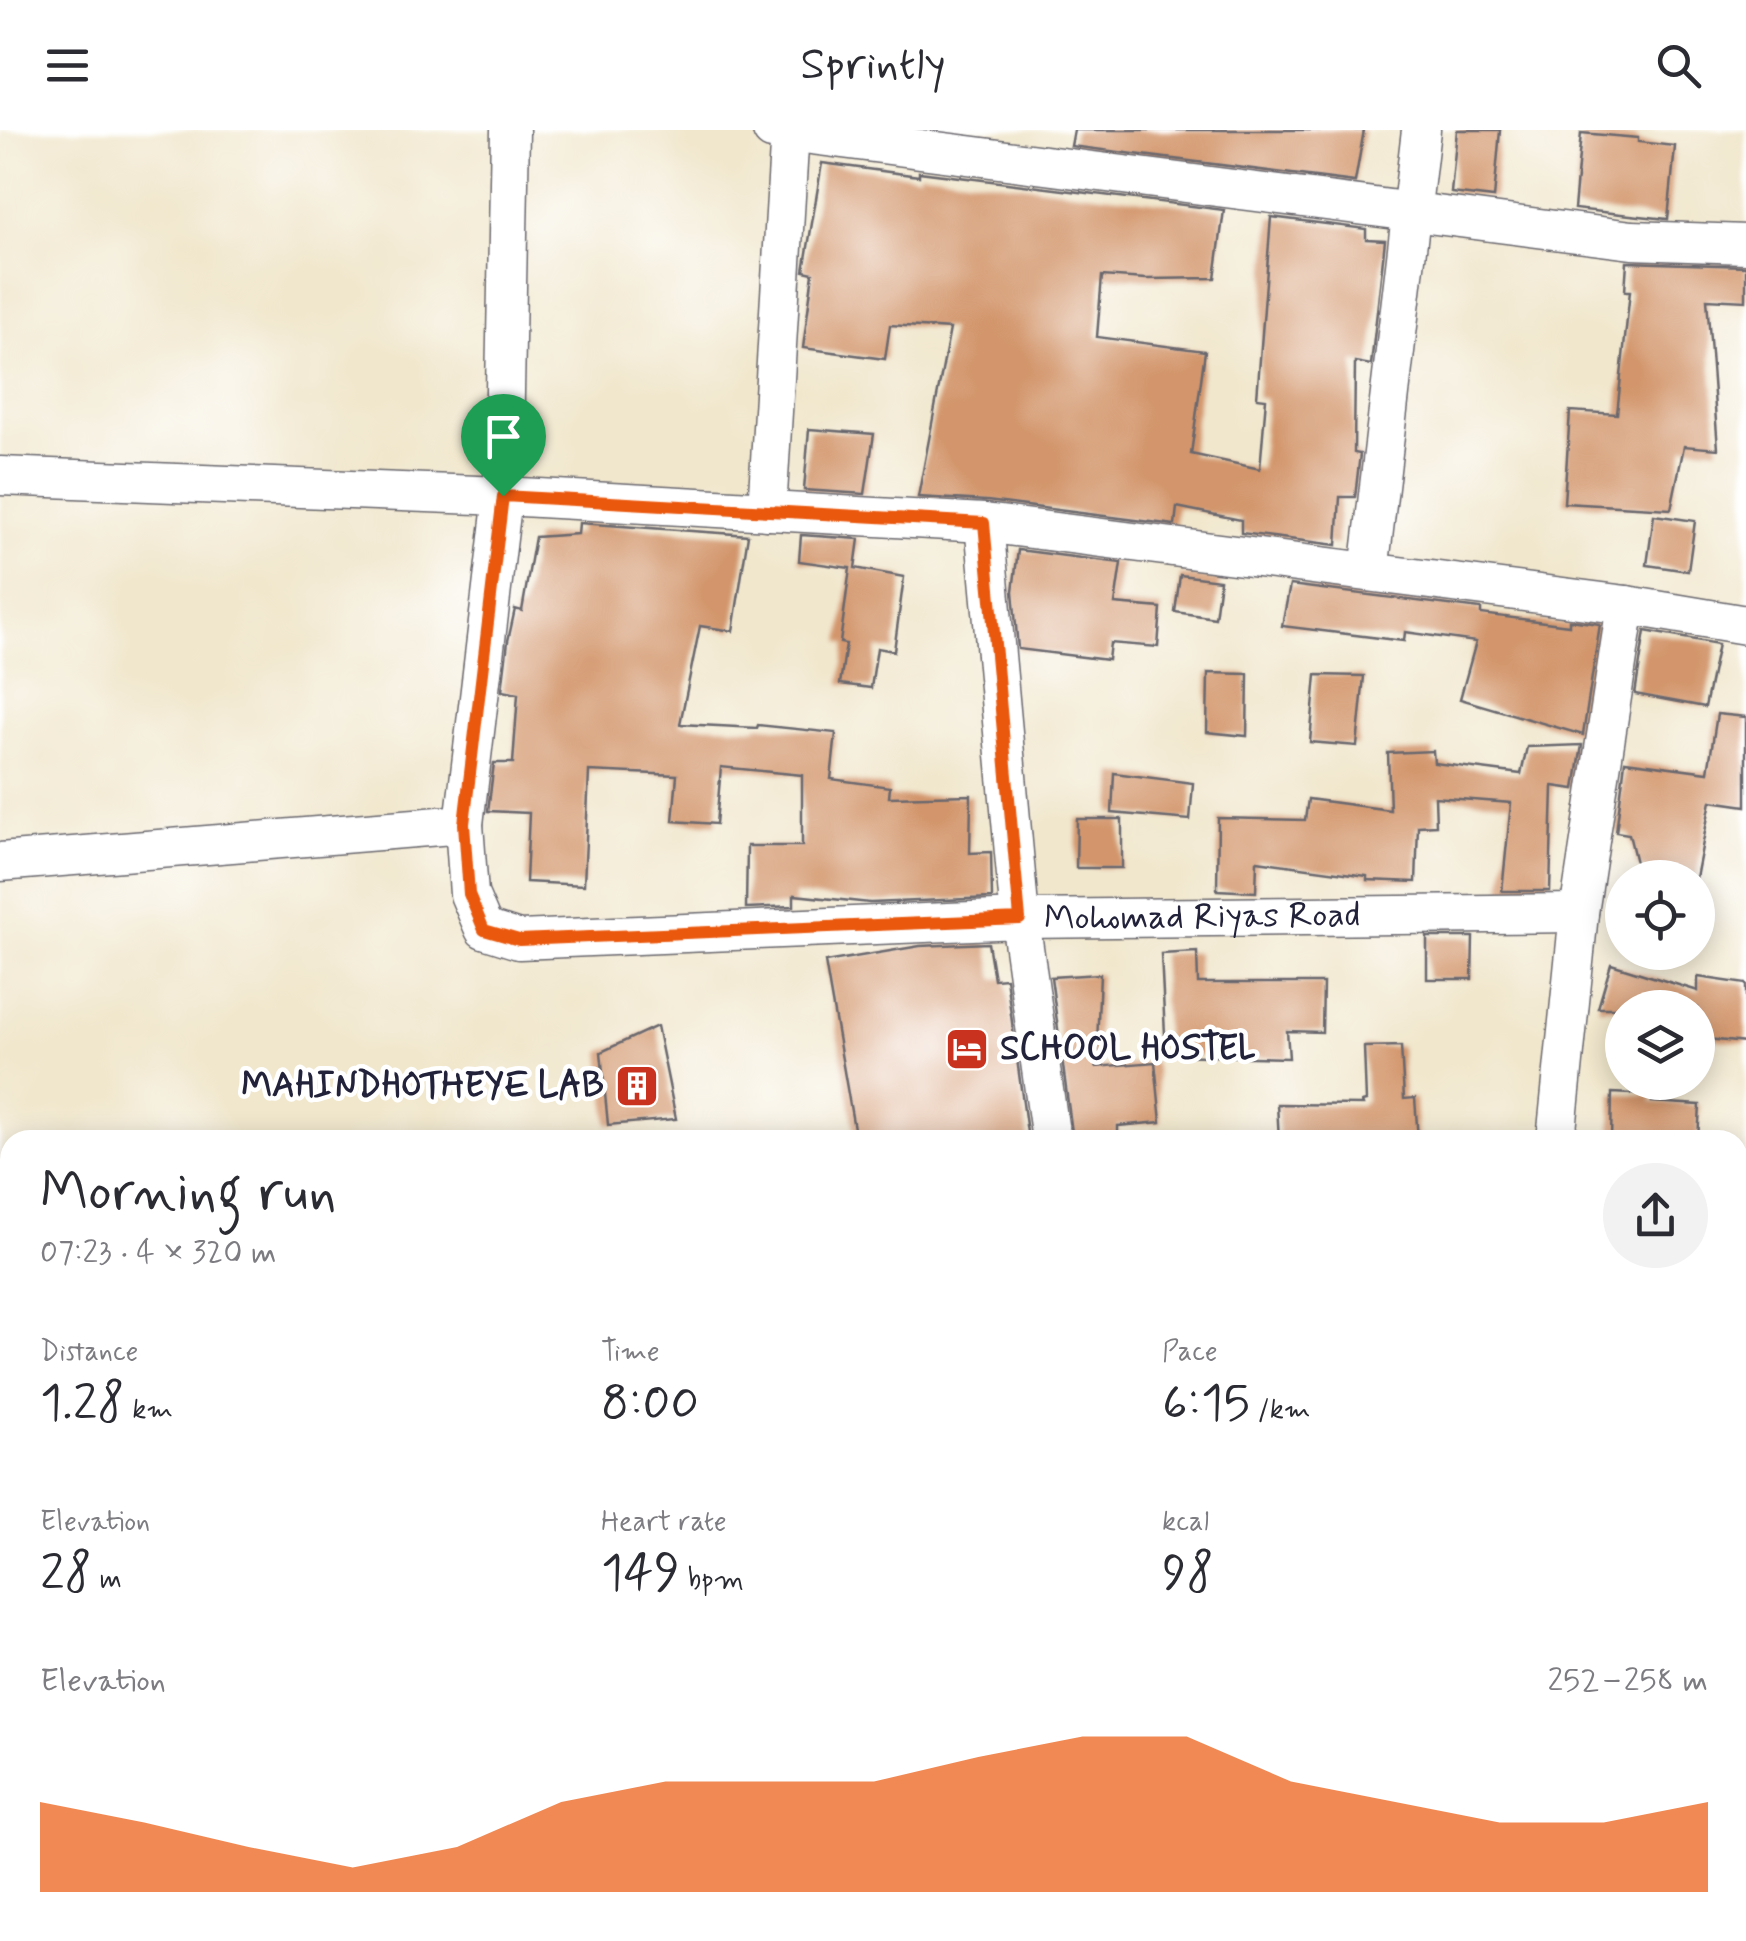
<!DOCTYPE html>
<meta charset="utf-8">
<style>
body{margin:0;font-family:Mynerve,sans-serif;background:#f2f2f3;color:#2b2b33;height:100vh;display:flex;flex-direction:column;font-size:38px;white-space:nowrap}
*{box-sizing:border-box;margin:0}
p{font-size:32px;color:#7c7c81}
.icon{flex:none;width:55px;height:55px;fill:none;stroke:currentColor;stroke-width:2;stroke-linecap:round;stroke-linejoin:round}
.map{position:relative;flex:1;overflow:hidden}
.details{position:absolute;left:0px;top:1000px;width:1748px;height:812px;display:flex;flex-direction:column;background:#fff;border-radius:30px 30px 0 0;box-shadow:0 5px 25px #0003}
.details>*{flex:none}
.tools{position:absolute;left:1605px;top:730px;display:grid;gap:20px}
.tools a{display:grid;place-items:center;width:110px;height:110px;border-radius:50%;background:#fff;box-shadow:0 5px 25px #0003;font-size:50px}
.pin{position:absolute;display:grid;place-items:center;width:85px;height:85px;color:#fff;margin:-102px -42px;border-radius:50% 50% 50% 0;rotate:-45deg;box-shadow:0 0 10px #0007}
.pin .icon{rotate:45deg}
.round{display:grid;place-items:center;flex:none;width:105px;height:105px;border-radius:52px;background:#f2f2f3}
.summary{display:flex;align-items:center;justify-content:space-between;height:170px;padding:0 40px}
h1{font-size:55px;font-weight:600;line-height:75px}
.stats{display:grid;grid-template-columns:repeat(3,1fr);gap:15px;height:170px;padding:10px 40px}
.stats div{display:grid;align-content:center}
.stats b{font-size:50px;font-weight:600}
.stats small{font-size:28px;font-weight:400}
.stats p{font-size:28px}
.chart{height:280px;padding:20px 40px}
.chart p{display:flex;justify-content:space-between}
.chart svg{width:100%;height:180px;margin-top:10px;fill:#ea580c;opacity:.7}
header{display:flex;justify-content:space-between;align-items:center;height:130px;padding:0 40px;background:#fff;font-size:45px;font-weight:600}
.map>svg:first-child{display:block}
.building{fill:#d3966c}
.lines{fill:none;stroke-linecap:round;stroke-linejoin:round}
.street-casing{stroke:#6a676e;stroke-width:41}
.street{stroke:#fff;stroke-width:38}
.route-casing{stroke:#fff;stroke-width:20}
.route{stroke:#ea580c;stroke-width:12}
.labels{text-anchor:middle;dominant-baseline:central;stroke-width:9;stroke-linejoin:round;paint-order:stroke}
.street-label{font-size:35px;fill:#22223b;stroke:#fff}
.poi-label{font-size:35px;font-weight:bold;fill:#22223b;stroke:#fff;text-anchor:start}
</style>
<header><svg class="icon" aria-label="menu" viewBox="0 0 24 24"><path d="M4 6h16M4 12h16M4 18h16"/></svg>Sprintly<svg class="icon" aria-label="search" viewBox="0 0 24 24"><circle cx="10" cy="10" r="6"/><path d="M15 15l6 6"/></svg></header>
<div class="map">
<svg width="1746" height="1811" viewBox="0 0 1746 1811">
<rect width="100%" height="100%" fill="#fff"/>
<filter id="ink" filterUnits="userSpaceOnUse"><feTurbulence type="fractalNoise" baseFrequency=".01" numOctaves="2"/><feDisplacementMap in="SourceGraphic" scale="20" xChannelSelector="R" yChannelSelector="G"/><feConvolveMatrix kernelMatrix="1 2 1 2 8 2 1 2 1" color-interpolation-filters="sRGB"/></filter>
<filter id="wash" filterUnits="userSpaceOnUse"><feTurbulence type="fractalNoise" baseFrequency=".0048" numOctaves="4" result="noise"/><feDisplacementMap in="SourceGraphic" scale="40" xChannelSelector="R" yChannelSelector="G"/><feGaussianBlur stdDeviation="2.25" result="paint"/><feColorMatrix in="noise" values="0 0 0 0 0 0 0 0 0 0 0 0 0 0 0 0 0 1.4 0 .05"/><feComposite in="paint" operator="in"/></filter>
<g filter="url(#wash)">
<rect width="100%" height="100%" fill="#f1e7cd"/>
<g id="blocks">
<!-- building -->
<g class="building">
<polygon points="1074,0 1364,0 1355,52 1071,16"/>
<polygon points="1457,0 1500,0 1494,68 1451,63"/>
<polygon points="1581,3 1638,8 1638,12 1675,16 1668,89 1574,79"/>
<polygon points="822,33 919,46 919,42 1224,80 1215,148 1146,149 1102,146 1097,207 1205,221 1191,324 1260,339 1266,269 1257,268 1271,87 1366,99 1366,109 1385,110 1371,235 1355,232 1354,323 1360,324 1355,367 1340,367 1337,415 1241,403 1241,390 1177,377 1175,395 987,371 918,367 950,199 890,195 885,229 803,218 813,143 804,141"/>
<polygon points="1627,132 1746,136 1746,171 1707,169 1718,319 1684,316 1671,379 1564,373 1570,281 1617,284 1630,161 1625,161"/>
<polygon points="809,299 874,304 865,364 804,360"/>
<polygon points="1654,385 1695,391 1688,441 1647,435"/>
<polygon points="579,393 748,405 733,501 700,496 680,594 757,598 758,595 836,603 831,649 890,657 889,667 971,665 970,723 991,722 992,768 870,773 794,765 794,776 746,778 747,716 802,716 802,645 721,637 716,694 673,691 677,645 589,641 584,755 526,752 529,683 488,681 494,633 513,633 518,564 502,561 508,511 515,479 522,481 535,407 578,404"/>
<polygon points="801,405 859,409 855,438 904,447 894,521 877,518 871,558 840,554 846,514 840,513 850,438 799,431"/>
<polygon points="1018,420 1121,433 1115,474 1161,478 1158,517 1110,513 1108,530 1018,519 1013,461"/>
<polygon points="1180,445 1220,450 1215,488 1175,482"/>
<polygon points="1290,455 1481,479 1481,484 1569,495 1569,490 1600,494 1583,605 1460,569 1476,512 1405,502 1404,511 1282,496"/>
<polygon points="1645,501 1718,514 1705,577 1635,564"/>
<polygon points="1208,543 1248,544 1247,606 1207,602"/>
<polygon points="1316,545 1364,546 1357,616 1310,612"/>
<polygon points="1717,584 1746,587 1746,676 1711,671 1696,748 1637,737 1629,704 1616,702 1625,631 1708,642"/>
<polygon points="1582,615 1575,659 1553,656 1550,761 1502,761 1511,673 1435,667 1436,695 1418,696 1416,752 1367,750 1367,746 1257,731 1256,762 1217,760 1218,688 1305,690 1308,669 1390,680 1388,623 1433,621 1434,633 1521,644 1527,617"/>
<polygon points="1114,643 1193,653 1190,690 1112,683"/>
<polygon points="1077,689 1122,689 1122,738 1076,738"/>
<polygon points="1427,807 1473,807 1472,849 1427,849"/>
<polygon points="988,813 994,849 1006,848 1028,1010 856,1010 825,832 920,816"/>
<polygon points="1197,822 1198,853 1323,853 1322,902 1287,901 1289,928 1166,925 1161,824"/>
<polygon points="1611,834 1698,861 1698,847 1746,854 1746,913 1698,908 1698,878 1598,878"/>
<polygon points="1100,844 1096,937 1155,932 1161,992 1118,996 1118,1010 1073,1010 1051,847"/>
<polygon points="657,896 676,989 608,995 601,922"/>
<polygon points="1401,916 1404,969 1415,968 1418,1010 1279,1010 1277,974 1363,975 1362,972 1366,971 1364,917"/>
<polygon points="1612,963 1653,965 1652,972 1700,975 1698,1010 1611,1010"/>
</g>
</g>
</g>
<g filter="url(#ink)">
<use href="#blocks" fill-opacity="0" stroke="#6a676e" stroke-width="2.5"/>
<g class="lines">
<!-- street casing -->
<g class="street-casing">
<g id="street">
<path id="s1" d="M510,0L503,366L464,694L469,764L484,799L519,810L1020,789L1579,783"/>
<polyline points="772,0 1632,110 1746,114"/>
<polyline points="0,346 503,366 984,393 1626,475 1746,495"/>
<polyline points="767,381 790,0"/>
<polyline points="984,393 1020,789 1051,1010"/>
<polyline points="1369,442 1421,0"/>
<polyline points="0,732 464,694"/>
<polyline points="1556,1010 1579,783 1626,475"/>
<polyline points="1738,1074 1746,1073"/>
<polyline points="1738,1381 1746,1456"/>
<polyline points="0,1452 10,1449"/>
<polyline points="0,1512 10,1549"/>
<polyline points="1738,1516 1746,1516"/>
<polyline points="79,1802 81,1811"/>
<polyline points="898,1802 898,1811"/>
<polyline points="206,1811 233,1802"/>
<polyline points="1314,1811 1314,1802"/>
</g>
</g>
<!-- street -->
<use href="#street" class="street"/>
</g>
</g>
<g class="lines" filter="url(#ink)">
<!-- route casing -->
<g class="route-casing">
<polygon id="route" points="503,366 984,393 1020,789 519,810 484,800 469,764 464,694"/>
</g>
<!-- route -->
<use href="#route" class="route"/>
</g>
<!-- icons -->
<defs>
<g id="hotel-square" transform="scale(2.25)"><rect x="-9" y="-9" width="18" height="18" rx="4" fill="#c8321e" stroke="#fff"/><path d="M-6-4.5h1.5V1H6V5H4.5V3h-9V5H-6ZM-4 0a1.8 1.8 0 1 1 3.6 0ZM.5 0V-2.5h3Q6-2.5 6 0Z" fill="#fff"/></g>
<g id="building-square" transform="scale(2.25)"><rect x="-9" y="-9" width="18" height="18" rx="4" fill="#c8321e" stroke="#fff"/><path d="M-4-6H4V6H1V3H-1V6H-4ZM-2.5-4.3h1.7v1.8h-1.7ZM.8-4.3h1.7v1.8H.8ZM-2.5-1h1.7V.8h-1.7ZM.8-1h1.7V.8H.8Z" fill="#fff"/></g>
</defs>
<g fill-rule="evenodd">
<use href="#hotel-square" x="967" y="919"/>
<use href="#building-square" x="637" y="956"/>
</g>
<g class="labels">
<!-- street labels -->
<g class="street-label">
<text stroke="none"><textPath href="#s1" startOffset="1525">Mohomad Riyas Road</textPath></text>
</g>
<!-- poi labels -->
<g class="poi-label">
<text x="1000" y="919">SCHOOL HOSTEL</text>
<text x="604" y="956" text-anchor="end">MAHINDHOTHEYE LAB</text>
</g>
</g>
</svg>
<div class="tools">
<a><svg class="icon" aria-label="locate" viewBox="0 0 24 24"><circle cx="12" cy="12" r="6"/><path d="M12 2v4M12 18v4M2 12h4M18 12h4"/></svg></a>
<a><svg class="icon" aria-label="layers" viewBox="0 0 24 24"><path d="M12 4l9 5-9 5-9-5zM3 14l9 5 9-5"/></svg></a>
</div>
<div class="pin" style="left:503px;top:366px;background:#1e9e55"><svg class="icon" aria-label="arrive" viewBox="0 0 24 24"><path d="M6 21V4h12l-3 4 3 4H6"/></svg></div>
<section class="details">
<div class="summary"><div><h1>Morning run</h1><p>07:23 · 4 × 320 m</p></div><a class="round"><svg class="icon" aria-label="share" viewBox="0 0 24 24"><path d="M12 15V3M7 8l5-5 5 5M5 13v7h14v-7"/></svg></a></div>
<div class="stats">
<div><p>Distance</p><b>1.28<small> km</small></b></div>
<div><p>Time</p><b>8:00</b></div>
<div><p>Pace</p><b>6:15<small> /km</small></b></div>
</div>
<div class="stats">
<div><p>Elevation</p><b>28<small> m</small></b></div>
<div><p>Heart rate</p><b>149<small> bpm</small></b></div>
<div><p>kcal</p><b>98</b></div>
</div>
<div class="chart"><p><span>Elevation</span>252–258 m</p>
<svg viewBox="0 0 160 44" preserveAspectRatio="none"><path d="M0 44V22L10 27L20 33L30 38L40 33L50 22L60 17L70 17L80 17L90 11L100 6L110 6L120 17L130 22L140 27L150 27L160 22V44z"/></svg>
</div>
</section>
</div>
